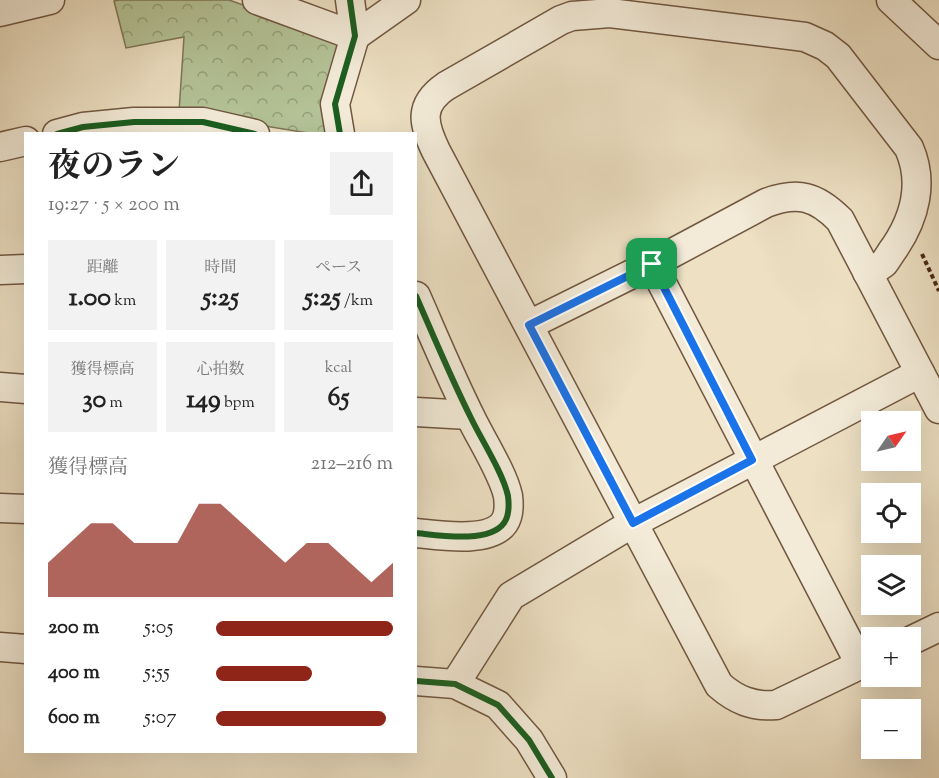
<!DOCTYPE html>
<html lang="ja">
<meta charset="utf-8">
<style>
body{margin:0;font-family:"Sorts Mill Goudy","Noto Serif JP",serif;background:#f2f2f2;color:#222;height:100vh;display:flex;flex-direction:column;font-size:22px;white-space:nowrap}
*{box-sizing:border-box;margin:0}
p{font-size:20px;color:#767676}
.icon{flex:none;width:33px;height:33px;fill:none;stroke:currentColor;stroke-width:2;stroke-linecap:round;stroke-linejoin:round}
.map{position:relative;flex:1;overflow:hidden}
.drawer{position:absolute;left:24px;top:132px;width:393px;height:621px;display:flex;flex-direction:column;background:#fff;border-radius:0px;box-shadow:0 6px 24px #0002}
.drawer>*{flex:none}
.needle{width:39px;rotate:56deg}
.fabs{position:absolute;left:861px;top:411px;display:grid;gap:12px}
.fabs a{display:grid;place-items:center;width:60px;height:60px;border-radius:0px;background:#fff;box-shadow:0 6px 24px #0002;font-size:30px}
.pin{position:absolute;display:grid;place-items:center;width:51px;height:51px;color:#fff;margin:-26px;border-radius:12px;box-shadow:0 3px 9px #0006}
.round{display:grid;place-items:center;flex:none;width:63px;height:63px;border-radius:0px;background:#f2f2f2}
.summary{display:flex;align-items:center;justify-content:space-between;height:102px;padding:0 24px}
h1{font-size:33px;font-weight:700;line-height:45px}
.stats{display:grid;grid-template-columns:repeat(3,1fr);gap:9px;height:102px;padding:6px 24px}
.stats div{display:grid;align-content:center;border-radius:0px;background:#f2f2f2;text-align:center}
.stats b{font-size:26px;font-weight:700}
.stats small{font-size:16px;font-weight:400}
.stats p{font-size:16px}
.chart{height:168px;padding:12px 24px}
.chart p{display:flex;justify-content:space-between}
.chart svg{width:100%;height:108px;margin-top:6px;fill:#8f2418;opacity:.7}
ul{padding:0 24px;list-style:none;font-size:20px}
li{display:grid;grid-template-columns:96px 72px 1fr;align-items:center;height:45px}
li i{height:15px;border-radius:8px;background:#8f2418}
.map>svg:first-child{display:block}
.park{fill:url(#park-crowns);stroke:#7e7656;stroke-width:1.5}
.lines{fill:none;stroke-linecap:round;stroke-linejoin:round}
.minor-casing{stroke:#715741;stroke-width:31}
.path{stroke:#482916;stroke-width:4;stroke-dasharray:4.5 3;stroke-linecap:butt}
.minor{stroke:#f3ebd8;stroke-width:28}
.cycleway-casing{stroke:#f3ebd8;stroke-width:10}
.cycleway{stroke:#1b5e20;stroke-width:6}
.route-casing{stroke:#fff;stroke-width:12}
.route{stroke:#1a73e8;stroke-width:8}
</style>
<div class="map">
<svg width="939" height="778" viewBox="0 0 939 778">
<defs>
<pattern id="park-crowns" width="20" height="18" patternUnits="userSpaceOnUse" patternTransform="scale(1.5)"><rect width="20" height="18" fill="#b4c397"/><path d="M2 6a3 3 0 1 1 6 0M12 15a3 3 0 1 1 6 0" fill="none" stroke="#949e7a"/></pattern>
</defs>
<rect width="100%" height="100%" fill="#ede0c3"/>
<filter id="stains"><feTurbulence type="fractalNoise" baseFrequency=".00333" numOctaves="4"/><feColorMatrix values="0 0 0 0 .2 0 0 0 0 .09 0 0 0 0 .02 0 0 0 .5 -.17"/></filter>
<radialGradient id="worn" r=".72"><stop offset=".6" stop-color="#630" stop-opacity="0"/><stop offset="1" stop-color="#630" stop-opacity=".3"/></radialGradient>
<!-- park -->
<polygon class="park" points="119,0 229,0 346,41 329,133 308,133 179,112 184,37 126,48 114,1"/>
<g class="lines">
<!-- minor casing -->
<g class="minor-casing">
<g id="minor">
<polyline points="257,0 355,36"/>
<polyline points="891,0 939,45"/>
<polyline points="0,12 50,0"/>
<polyline points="355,36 406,0"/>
<polyline points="57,134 83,127 134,122 203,122 255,134"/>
<polyline points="340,134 335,104 355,36 350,0"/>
<polyline points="0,147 26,141"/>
<polyline points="652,264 860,664"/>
<polyline points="0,270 26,269"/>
<path d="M867,272C873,269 880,267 884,263C888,258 891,252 895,247C915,217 924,182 909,148L838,56L825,46L805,37L610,13L572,16L561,20L446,86C418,105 423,124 436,151L719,685C736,700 753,707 776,705L872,659"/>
<path d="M416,296C434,337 451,378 471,418C481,439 503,473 508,496C509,504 509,516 504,523C489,544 437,535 416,533"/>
<path d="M529,325L652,264L766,203C798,191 816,196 840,220L939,409"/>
<polyline points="0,387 26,389"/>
<polyline points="416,412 469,415"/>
<polyline points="0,508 26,509"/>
<polyline points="910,641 939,627"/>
<polyline points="0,647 26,649"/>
<polyline points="416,681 455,684 498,705 529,740 552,778"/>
<polyline points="455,684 511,596 633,523 920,373"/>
</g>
</g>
<!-- path -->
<polyline class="path" points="922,254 939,291"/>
<!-- minor -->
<use href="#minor" class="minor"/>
<!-- cycleway casing -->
<g class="cycleway-casing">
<g id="cycleway">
<polyline points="57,134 83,127 134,122 203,122 255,134"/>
<polyline points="340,134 335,104 355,36 350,0"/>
<path d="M416,296C434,337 451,378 471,418C481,439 503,473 508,496C509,504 509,516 504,523C489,544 437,535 416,533"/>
<polyline points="416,681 455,684 498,705 529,740 552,778"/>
</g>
</g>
<!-- cycleway -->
<use href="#cycleway" class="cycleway"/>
</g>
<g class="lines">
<!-- route casing -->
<g class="route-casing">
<polygon id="route" points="652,264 752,460 633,523 529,325"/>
</g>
<!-- route -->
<use href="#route" class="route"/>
</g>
<rect width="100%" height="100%" filter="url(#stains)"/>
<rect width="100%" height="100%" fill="url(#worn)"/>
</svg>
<div class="fabs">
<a><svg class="needle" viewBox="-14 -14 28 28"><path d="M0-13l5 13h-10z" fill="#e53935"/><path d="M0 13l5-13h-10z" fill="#767676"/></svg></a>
<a><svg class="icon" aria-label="locate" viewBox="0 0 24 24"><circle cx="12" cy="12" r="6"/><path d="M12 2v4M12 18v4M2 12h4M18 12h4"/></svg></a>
<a><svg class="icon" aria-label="layers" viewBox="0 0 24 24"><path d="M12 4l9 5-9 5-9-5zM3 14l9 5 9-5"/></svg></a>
<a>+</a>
<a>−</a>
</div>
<div class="pin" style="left:652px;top:264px;background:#1e9e55"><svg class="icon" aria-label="arrive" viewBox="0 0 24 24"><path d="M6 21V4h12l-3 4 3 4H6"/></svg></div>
<section class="drawer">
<div class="summary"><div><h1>夜のラン</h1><p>19:27 · 5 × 200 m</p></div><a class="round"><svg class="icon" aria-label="share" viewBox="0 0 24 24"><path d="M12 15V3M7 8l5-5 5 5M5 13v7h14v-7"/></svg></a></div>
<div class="stats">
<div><p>距離</p><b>1.00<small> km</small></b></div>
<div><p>時間</p><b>5:25</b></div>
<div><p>ペース</p><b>5:25<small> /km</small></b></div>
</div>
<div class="stats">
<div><p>獲得標高</p><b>30<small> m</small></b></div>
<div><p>心拍数</p><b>149<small> bpm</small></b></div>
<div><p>kcal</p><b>65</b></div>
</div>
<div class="chart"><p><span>獲得標高</span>212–216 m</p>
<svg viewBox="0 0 160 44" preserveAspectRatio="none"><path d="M0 44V30L10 22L20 14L30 14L40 22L50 22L60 22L70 6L80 6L90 14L100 22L110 30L120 22L130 22L140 30L150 38L160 30V44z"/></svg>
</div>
<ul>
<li><b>200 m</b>5:05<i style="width:100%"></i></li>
<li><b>400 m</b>5:55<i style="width:54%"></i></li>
<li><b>600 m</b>5:07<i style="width:96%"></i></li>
</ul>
</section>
</div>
